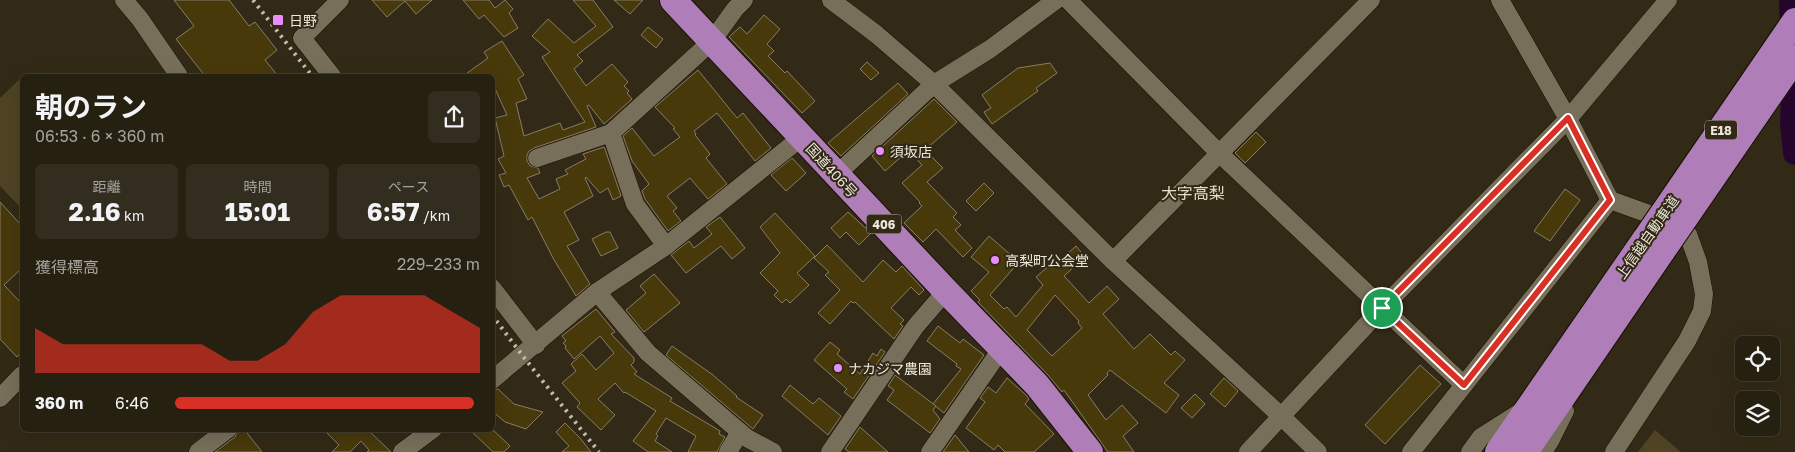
<!DOCTYPE html>
<html lang="ja">
<meta charset="utf-8">
<style>
body{margin:0;font-family:"Golos Text","Noto Sans JP",sans-serif;background:#322d1e;color:#f1f3f6;height:100vh;display:flex;flex-direction:column;font-size:19px;white-space:nowrap}
*{box-sizing:border-box;margin:0}
p{font-size:16px;color:#a4a39f}
.icon{flex:none;width:28px;height:28px;fill:none;stroke:currentColor;stroke-width:2;stroke-linecap:round;stroke-linejoin:round}
.map{position:relative;flex:1;overflow:hidden}
.details{position:absolute;left:20px;top:74px;width:475px;height:358px;display:flex;flex-direction:column;background:#262010;border-radius:8px;box-shadow:0 5px 20px #0002,0 0 0 1px #423e30}
.details>*{flex:none}
.controls{position:absolute;left:1735px;top:336px;display:grid;gap:10px}
.controls a{display:grid;place-items:center;width:45px;height:45px;border-radius:8px;background:#262010;box-shadow:0 5px 20px #0002,0 0 0 1px #423e30;font-size:25px}
.pin{position:absolute;display:grid;place-items:center;width:42px;height:42px;color:#fff;margin:-21px;border:2px solid #fff;border-radius:50%;box-shadow:0 1px 5px #0007}
.round{display:grid;place-items:center;flex:none;width:52px;height:52px;border-radius:8px;background:#322d1e}
.summary{display:flex;align-items:center;justify-content:space-between;height:85px;padding:0 15px}
h1{font-size:28px;font-weight:700;line-height:38px}
.metrics{display:grid;grid-template-columns:repeat(3,1fr);gap:8px;height:85px;padding:5px 15px}
.metrics div{display:grid;align-content:center;border-radius:8px;background:#322d1e;text-align:center}
.metrics b{font-size:25px;font-weight:700}
.metrics small{font-size:14px;font-weight:400}
.metrics p{font-size:14px}
.chart{height:140px;padding:10px 15px}
.chart p{display:flex;justify-content:space-between}
.chart svg{width:100%;height:90px;margin-top:5px;fill:#d93025;opacity:.7}
ul{padding:0 15px;list-style:none;font-size:16px}
li{display:grid;grid-template-columns:80px 60px 1fr;align-items:center;height:38px}
li i{height:12px;border-radius:6px;background:#d93025}
.map>svg:first-child{display:block}
.green{fill:#4f4324}
.lines{fill:none;stroke-linecap:round;stroke-linejoin:round}
.river{stroke:#26052c;stroke-width:24}
.building{fill:#48390b;stroke:#867d67;fill-rule:evenodd}
.minor-casing{stroke:#191202;stroke-width:19}
.highway-casing{stroke:#191202;stroke-width:28}
.minor{stroke:#776f59;stroke-width:18}
.highway{stroke:#af7eb9;stroke-width:26}
.rail{stroke:#c3bdb0;stroke-width:4;stroke-dasharray:2.5 5;stroke-linecap:butt}
.highway-bridge-casing{stroke:#191202;stroke-width:28;stroke-linecap:butt}
.highway-bridge{stroke:#af7eb9;stroke-width:26}
.route-casing{stroke:#fff;stroke-width:10}
.route{stroke:#d93025;stroke-width:6}
.poi-dot{fill:#ea8dfc;stroke:#322a16;stroke-width:2}
.labels{text-anchor:middle;dominant-baseline:central;stroke-width:4;stroke-linejoin:round;paint-order:stroke}
.shield{fill:#322a16;stroke:#b4aea0;stroke-width:1}
.shield-label{font-size:12px;font-weight:bold;fill:#ece7db}
.poi-label{font-size:14px;fill:#ece7db;stroke:#322a16;text-anchor:start}
.street-label{font-size:14px;fill:#ece7db;stroke:#322a16}
.quarter-label{font-size:16px;fill:#e6ddc4;stroke:#322a16}
</style>
<div class="map">
<svg width="1795" height="452" viewBox="0 0 1795 452">
<rect width="100%" height="100%" fill="#322a16"/>
<!-- green -->
<g class="green">
<polygon points="22,77 22,209 0,186 0,98"/>
<polygon points="1655,430 1681,452 1638,452"/>
</g>
<g class="lines">
<!-- river -->
<polyline class="river" points="1791,0 1794,79 1792,123 1795,153"/>
</g>
<!-- building -->
<g class="building">
<polygon points="174,0 229,0 249,26 255,22 277,50 265,60 278,76 205,76 176,39 194,26"/>
<polygon points="372,0 432,0 416,14 405,1 387,17"/>
<polygon points="463,0 489,0 495,8 505,0 513,9 509,13 518,28 504,37 484,15 479,19"/>
<polygon points="573,0 593,0 613,27 577,55 583,61 574,69 586,86 612,64 628,82 624,86 629,91 627,93 632,99 604,124 589,105 587,106 596,127 534,148 529,151 527,155 527,161 530,166 538,168 540,173 527,178 539,199 560,189 556,179 568,174 565,170 586,159 583,154 604,147 605,149 621,196 613,200 608,188 600,193 586,177 585,178 593,196 564,212 579,240 567,246 590,284 576,296 553,258 532,217 528,220 509,185 504,187 499,175 506,173 498,159 504,156 495,118 507,115 492,82 492,76 463,76 488,58 484,52 502,41 524,75 518,79 527,99 516,103 524,136 560,123 563,130 585,122 542,57 550,52 532,36 548,19 574,43 596,26"/>
<polygon points="614,0 643,0 630,14"/>
<polygon points="764,15 780,29 767,44 774,51 768,56 785,73 787,71 815,101 802,113 729,37 740,27 747,34"/>
<polygon points="648,27 663,39 656,48 641,35"/>
<polygon points="867,62 879,73 871,80 860,69"/>
<polygon points="1050,63 1057,73 1036,88 1038,91 992,124 984,112 991,108 982,95 1018,68"/>
<polygon points="698,70 737,118 743,113 771,148 755,161 717,113 694,131 696,134 695,135 710,154 706,158 727,184 708,199 690,178 667,196 677,208 673,211 681,221 668,231 645,199 642,191 649,184 632,161 623,136 632,128 654,156 680,137 673,129 675,128 655,107"/>
<polygon points="898,83 908,94 841,156 828,143"/>
<polygon points="934,99 957,122 925,150 943,168 927,182 957,213 953,217 961,225 955,230 972,248 963,257 936,229 923,242 904,223 922,206 919,203 920,202 902,183 922,165 909,150 885,171 872,156"/>
<polygon points="1256,132 1266,142 1245,163 1235,153"/>
<polygon points="792,158 806,173 786,191 771,175"/>
<polygon points="984,183 994,193 976,211 966,201"/>
<polygon points="1565,189 1580,200 1550,241 1534,231"/>
<polygon points="0,202 22,226 22,268 4,285 22,304 22,351 17,357 0,339"/>
<polygon points="848,212 871,233 859,245 846,232 840,238 831,228"/>
<polygon points="775,213 815,256 797,273 809,285 790,303 786,299 782,303 774,295 778,291 760,273 780,253 760,227"/>
<polygon points="720,217 745,248 732,259 721,246 686,273 671,255 689,241 694,248 712,234 706,227"/>
<polygon points="606,232 610,232 618,248 601,256 592,239"/>
<path d="M989,236L1019,262L990,295L1004,309L1007,307L1016,317L1043,285L1036,277L1050,265L1052,268L1076,246L1085,257L1064,276L1089,303L1107,286L1119,299L1103,314L1134,349L1150,334L1171,355L1175,351L1185,360L1164,383L1179,395L1166,413L1110,370L1107,373L1108,375L1088,395L1106,420L1122,405L1138,423L1123,436L1134,452H1108L1064,390L1062,392L1048,375L978,302L980,300L971,291L989,272L971,257ZM1055,295L1079,321L1078,323L1082,328L1052,356L1027,330Z"/>
<polygon points="827,245 863,282 883,260 896,272 902,266 924,290 919,295 911,287 891,308 904,320 900,324 903,326 894,339 855,302 853,303 851,301 830,324 818,313 840,290 825,275 829,272 814,258"/>
<polygon points="654,274 680,303 644,332 626,310 646,293 640,286"/>
<polygon points="596,309 615,332 611,334 634,358 634,362 631,365 637,372 634,374 672,398 670,401 720,431 719,434 725,437 717,452 688,452 696,436 666,418 656,434 658,436 655,441 672,452 648,452 633,441 656,411 625,392 624,393 615,383 598,399 615,415 601,430 577,407 580,403 562,383 576,371 571,364 582,354 596,370 614,353 600,336 574,359 565,348 566,346 563,343 566,341 562,336"/>
<polygon points="938,326 960,343 963,339 984,355 944,413 933,404 961,369 956,366 957,364 927,341"/>
<polygon points="830,342 840,350 837,354 860,374 873,353 877,356 881,349 885,352 853,399 844,392 847,389 814,360"/>
<polygon points="672,346 713,375 737,396 736,397 763,415 753,429 666,355"/>
<polygon points="1420,365 1441,384 1385,444 1365,425"/>
<polygon points="895,375 936,406 933,410 940,419 930,433 887,400 894,390 888,386"/>
<polygon points="1007,378 1026,395 1029,399 1025,404 1054,434 1034,452 1005,452 998,445 994,450 966,428 985,402 980,398 988,387 996,393"/>
<polygon points="1224,378 1238,391 1225,407 1210,394"/>
<polygon points="790,385 813,404 819,398 841,416 828,435 782,396"/>
<polygon points="498,389 514,404 543,412 526,429 505,422 492,411 492,390"/>
<polygon points="1195,394 1205,404 1192,418 1181,408"/>
<polygon points="565,423 580,438 591,452 562,452 569,446 556,432"/>
<polygon points="860,427 888,452 849,452 845,449"/>
<polygon points="238,429 244,429 262,452 215,452 235,437"/>
<polygon points="323,429 367,429 391,452 367,452 369,450 361,441 350,452 332,452 339,445"/>
<polygon points="469,429 492,429 510,446 504,452 493,452"/>
<polygon points="955,435 969,452 943,452"/>
</g>
<g class="lines">
<!-- minor casing -->
<g class="minor-casing">
<g id="minor">
<polyline points="124,0 140,19 179,76"/>
<polyline points="831,0 876,34 934,84 1113,261 1281,416 1318,452"/>
<polyline points="1068,0 1219,153 1464,385"/>
<polyline points="1500,0 1568,119 1610,200 1660,218 1688,234 1698,262 1704,294 1702,311 1687,341 1614,452"/>
<polyline points="332,76 302,38 340,0"/>
<polyline points="537,158 611,133"/>
<polyline points="837,174 934,84 990,49 1056,0"/>
<polyline points="666,246 635,204 611,133 712,41 735,9 744,0"/>
<polyline points="1113,261 1371,0"/>
<polyline points="492,288 536,345"/>
<polyline points="597,292 648,353 747,438 773,452"/>
<polyline points="492,380 597,292 666,246 802,137"/>
<polyline points="0,398 22,375"/>
<polyline points="198,452 228,429"/>
<polyline points="402,452 433,429"/>
<polyline points="728,452 740,432"/>
<polyline points="830,452 915,327 946,291"/>
<polyline points="930,452 1002,348"/>
<polyline points="1248,452 1382,308 1568,119 1668,0"/>
<polyline points="1411,452 1610,200"/>
<polyline points="1470,452 1481,437 1522,411"/>
<polyline points="1543,452 1550,441 1565,411"/>
</g>
</g>
<!-- highway casing -->
<g class="highway-casing">
<g id="highway">
<polyline points="673,0 946,291 1037,385 1090,452"/>
<polyline points="1498,452 1646,238"/>
<polyline points="1525,452 1663,250"/>
</g>
</g>
<!-- minor -->
<use href="#minor" class="minor"/>
<!-- highway -->
<use href="#highway" class="highway"/>
<!-- rail -->
<g class="rail">
<polyline points="253,0 312,76"/>
<polyline points="492,315 522,355 599,452"/>
</g>
<!-- highway-bridge casing -->
<g class="highway-bridge-casing">
<g id="highway-bridge">
<polyline points="1646,238 1795,21"/>
<polyline points="1663,250 1795,58"/>
</g>
</g>
<!-- highway-bridge -->
<use href="#highway-bridge" class="highway-bridge"/>
</g>
<g class="lines">
<!-- route casing -->
<g class="route-casing">
<polygon id="route" points="1568,118 1610,200 1464,385 1382,308"/>
</g>
<!-- route -->
<use href="#route" class="route"/>
</g>
<!-- markers -->
<g class="poi-dot">
<rect x="272" y="14" width="12" height="12" rx="2.5"/>
<circle cx="880" cy="151" r="5"/>
<circle cx="995" cy="260" r="5"/>
<circle cx="838" cy="368" r="5"/>
</g>
<g class="labels">
<!-- shield labels -->
<g class="shield">
<rect x="1705" y="120.5" width="32" height="19" rx="4"/>
<rect x="866.5" y="214.5" width="35" height="19" rx="4"/>
</g>
<g class="shield-label">
<text x="1721" y="130">E18</text>
<text x="884" y="224">406</text>
</g>
<!-- poi labels -->
<g class="poi-label">
<text x="289" y="20">日野</text>
<text x="890" y="151">須坂店</text>
<text x="1005" y="260">高梨町公会堂</text>
<text x="848" y="368">ナカジマ農園</text>
</g>
<!-- street labels -->
<g class="street-label">
<text transform="translate(832 170) rotate(47)">国道406号</text>
<text transform="translate(1647 237) rotate(-55)">上信越自動車道</text>
</g>
<!-- quarter labels -->
<g class="quarter-label">
<text x="1193" y="193">大字高梨</text>
</g>
</g>
</svg>
<div class="controls">
<a><svg class="icon" aria-label="locate" viewBox="0 0 24 24"><circle cx="12" cy="12" r="6"/><path d="M12 2v4M12 18v4M2 12h4M18 12h4"/></svg></a>
<a><svg class="icon" aria-label="layers" viewBox="0 0 24 24"><path d="M12 4l9 5-9 5-9-5zM3 14l9 5 9-5"/></svg></a>
</div>
<div class="pin" style="left:1382px;top:308px;background:#1e9e55"><svg class="icon" aria-label="arrive" viewBox="0 0 24 24"><path d="M6 21V4h12l-3 4 3 4H6"/></svg></div>
<section class="details">
<div class="summary"><div><h1>朝のラン</h1><p>06:53 · 6 × 360 m</p></div><a class="round"><svg class="icon" aria-label="share" viewBox="0 0 24 24"><path d="M12 15V3M7 8l5-5 5 5M5 13v7h14v-7"/></svg></a></div>
<div class="metrics">
<div><p>距離</p><b>2.16<small> km</small></b></div>
<div><p>時間</p><b>15:01</b></div>
<div><p>ペース</p><b>6:57<small> /km</small></b></div>
</div>
<div class="chart"><p><span>獲得標高</span>229–233 m</p>
<svg viewBox="0 0 160 44" preserveAspectRatio="none"><path d="M0 44V22L10 30L20 30L30 30L40 30L50 30L60 30L70 38L80 38L90 30L100 14L110 6L120 6L130 6L140 6L150 14L160 22V44z"/></svg>
</div>
<ul>
<li><b>360 m</b>6:46<i style="width:98%"></i></li>
</ul>
</section>
</div>
